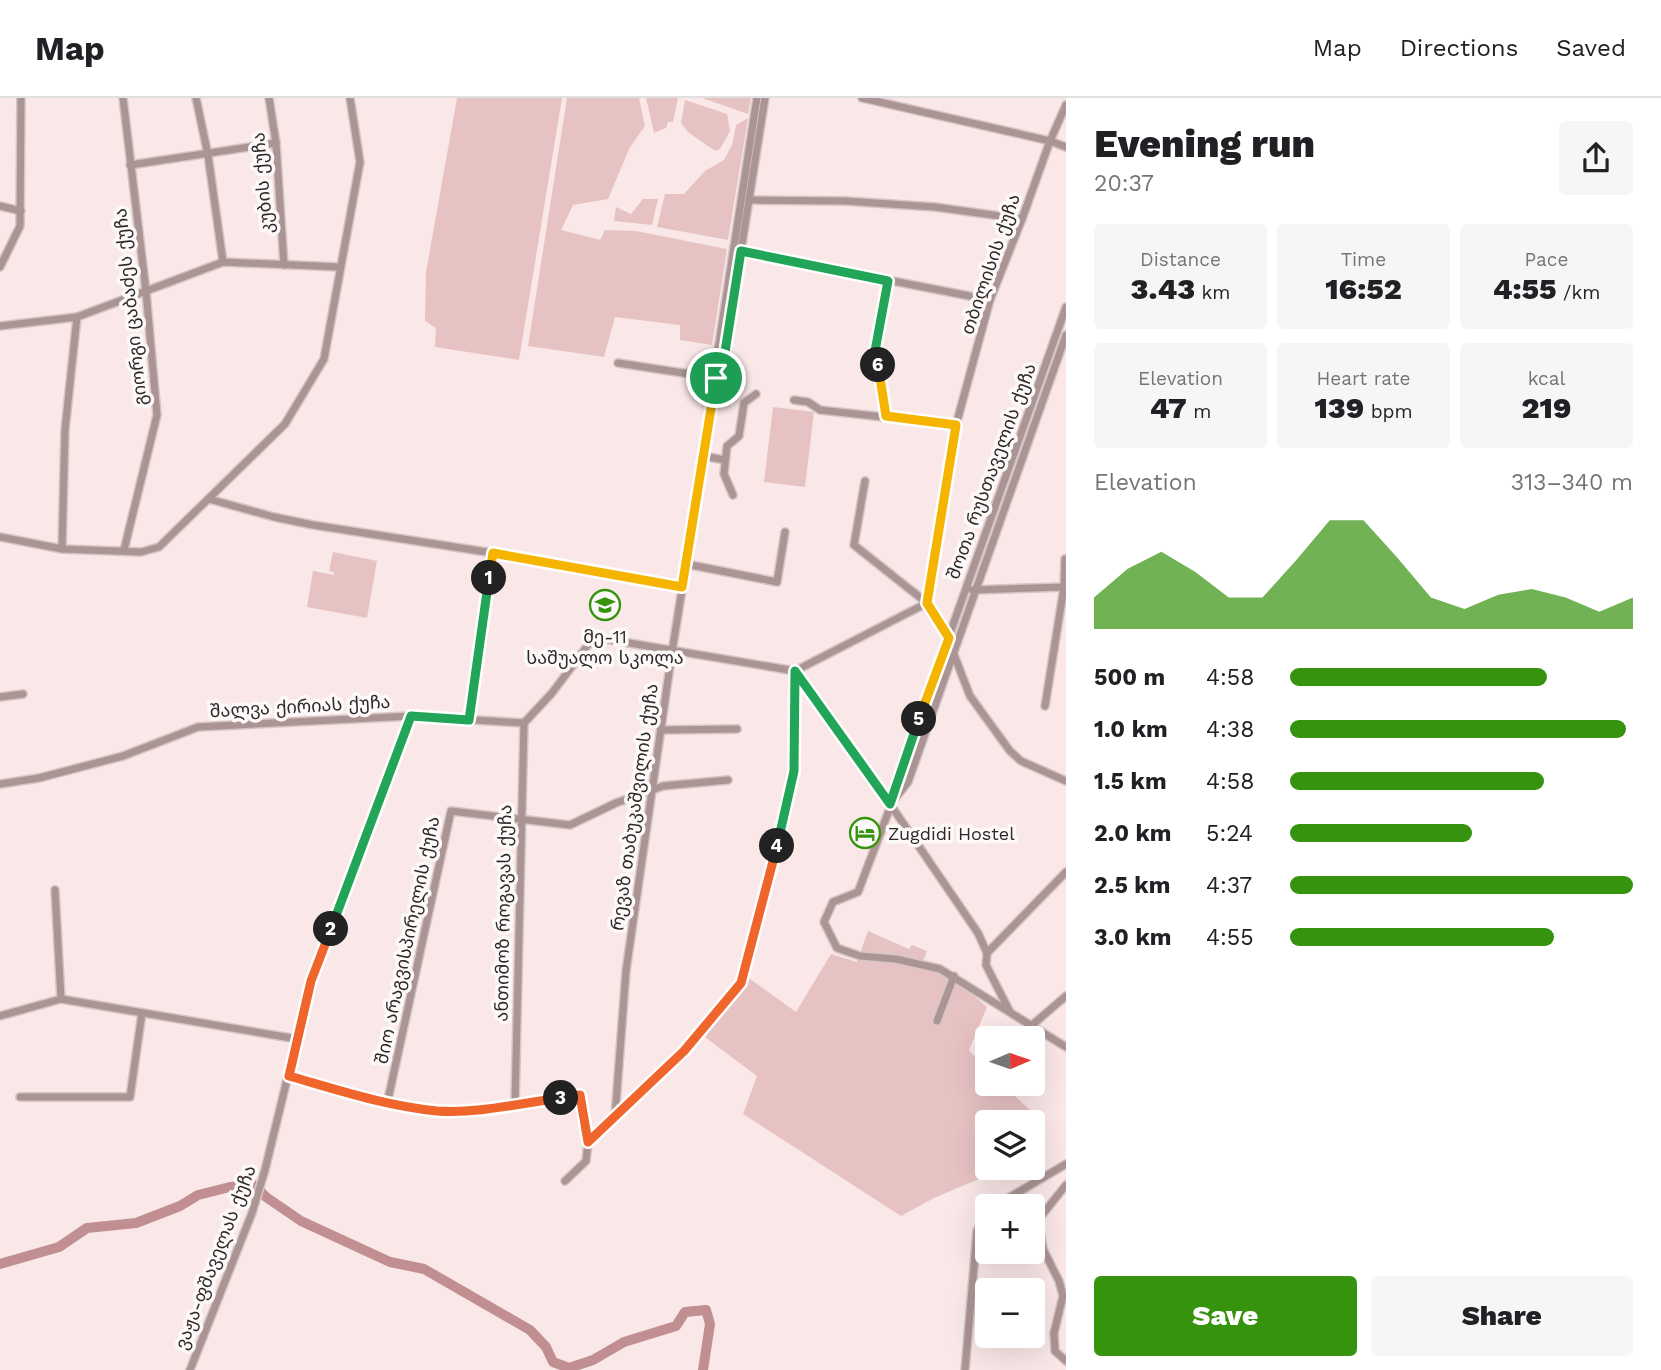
<!DOCTYPE html>
<meta charset="utf-8">
<style>
body{margin:0;font-family:"Work Sans","Noto Sans Georgian",sans-serif;background:#f6f6f6;color:#202124;height:100vh;display:flex;flex-direction:column;font-size:26px;white-space:nowrap}
*{box-sizing:border-box;margin:0}
p{font-size:23px;color:#757577}
.icon{flex:none;width:38px;height:38px;fill:none;stroke:currentColor;stroke-width:2;stroke-linecap:round;stroke-linejoin:round}
.map{position:relative;flex:1;overflow:hidden}
.panel{display:flex;flex-direction:column;background:#fff;width:595px}
.panel>*{flex:none}
.needle{width:46px;rotate:88deg}
.tools{position:absolute;left:975px;top:928px;display:grid;gap:14px}
.tools a{display:grid;place-items:center;width:70px;height:70px;border-radius:7px;background:#fff;box-shadow:0 7px 28px #0002;font-size:35px}
.pin{position:absolute;display:grid;place-items:center;width:60px;height:60px;color:#fff;margin:-30px;border:4px solid #fff;border-radius:50%;box-shadow:0 2px 7px #0007}
.km{position:absolute;width:35px;height:35px;margin:-18px;border-radius:50%;background:#222;color:#fff;font-size:19px;line-height:35px;text-align:center}
.round{display:grid;place-items:center;flex:none;width:74px;height:74px;border-radius:7px;background:#f6f6f6}
.headline{display:flex;align-items:center;justify-content:space-between;height:119px;padding:0 28px}
h1{font-size:38px;font-weight:800;line-height:52px}
.stats{display:grid;grid-template-columns:repeat(3,1fr);gap:10px;height:119px;padding:7px 28px}
.stats div{display:grid;align-content:center;border-radius:7px;background:#f6f6f6;text-align:center}
.stats b{font-size:30px;font-weight:800}
.stats small{font-size:19px;font-weight:400}
.stats p{font-size:19px}
.chart{height:196px;padding:14px 28px}
.chart p{display:flex;justify-content:space-between}
.chart svg{width:100%;height:126px;margin-top:7px;fill:#36930d;opacity:.7}
.action{display:flex;gap:14px;margin-top:auto;padding:14px 28px}
.action a{flex:1;height:80px;border-radius:7px;background:#36930d;color:#fff;font-size:28px;font-weight:800;line-height:80px;text-align:center}
.action a+a{background:#f6f6f6;color:#202124}
ul{padding:0 28px;list-style:none;font-size:23px}
li{display:grid;grid-template-columns:112px 84px 1fr;align-items:center;height:52px}
li i{height:18px;border-radius:9px;background:#36930d}
header{display:flex;align-items:center;gap:42px;box-sizing:border-box;height:98px;padding:0 35px;background:#fff;border-bottom:2px solid #e0e0e0}
header strong{font-size:33px}
nav{display:flex;gap:38px;margin-inline-start:auto;font-size:24px}
main{display:flex;flex:1;min-height:0}
.map>svg:first-child{display:block}
.green{fill:#e7c2c3}
.lines{fill:none;stroke-linecap:round;stroke-linejoin:round}
.river{stroke:#c18f91;stroke-width:10}
.minor-casing{stroke:#d5c5c5;stroke-width:10}
.minor{stroke:#ab9494;stroke-width:7}
.split-1-casing{stroke:#fff;stroke-width:14}
.split-2-casing{stroke:#fff;stroke-width:14}
.split-3-casing{stroke:#fff;stroke-width:14}
.split-4-casing{stroke:#fff;stroke-width:14}
.split-5-casing{stroke:#fff;stroke-width:14}
.split-6-casing{stroke:#fff;stroke-width:14}
.split-7-casing{stroke:#fff;stroke-width:14}
.split-1{stroke:#f5b400;stroke-width:9}
.split-2{stroke:#22a559;stroke-width:9}
.split-3{stroke:#f0652b;stroke-width:9}
.split-4{stroke:#f0652b;stroke-width:9}
.split-5{stroke:#22a559;stroke-width:9}
.split-6{stroke:#f5b400;stroke-width:9}
.split-7{stroke:#22a559;stroke-width:9}
.labels{text-anchor:middle;dominant-baseline:central;stroke-width:7;stroke-linejoin:round;paint-order:stroke}
.street-label{font-size:18px;fill:#2e2828;stroke:#fdf9f9}
.poi-label{font-size:18px;fill:#2e2828;stroke:#fdf9f9}
</style>
<header>
<strong>Map</strong>
<nav><a>Map</a><a>Directions</a><a>Saved</a></nav>
</header>
<main>
<div class="map">
<svg width="1066" height="1272" viewBox="0 0 1066 1272">
<rect width="100%" height="100%" fill="#fae8e8"/>
<!-- green -->
<g class="green">
<polygon points="457,0 562,0 519,262 435,249 436,230 425,223 426,174"/>
<polygon points="567,0 639,0 645,28 630,49 608,101 573,107 561,132 600,142 605,132 636,133 727,151 712,247 680,242 680,227 615,219 604,259 528,248"/>
<polygon points="646,0 678,0 673,24 668,24 666,30 654,35"/>
<polygon points="702,0 751,0 748,16"/>
<polygon points="685,2 727,16 730,33 720,51 715,53 688,34 681,25"/>
<polygon points="748,20 728,142 657,129 665,96 684,96 705,73 724,62 732,47 736,27"/>
<polygon points="643,101 658,101 652,127 614,123 616,109 631,116"/>
<polygon points="773,309 814,314 805,389 764,384"/>
<polygon points="333,454 377,463 367,520 307,509 313,473 334,477 334,474 329,473"/>
<polygon points="868,833 909,851 912,847 927,853 921,869 955,881 987,909 969,952 987,973 987,985 1001,985 1041,1022 1033,1035 1032,1024 987,1024 987,1069 1007,1069 934,1100 901,1118 743,1016 757,978 702,937 742,875 796,914 831,856 857,864"/>
</g>
<g class="lines">
<!-- river -->
<polyline class="river" points="0,1166 59,1149 87,1130 136,1125 180,1108 198,1097 230,1089 254,1087 266,1099 301,1123 390,1164 424,1171 530,1232 546,1249 553,1264 569,1270 593,1262 624,1244 676,1228 685,1214 706,1212 710,1226 703,1272"/>
<!-- minor casing -->
<g class="minor-casing">
<g id="minor">
<polyline points="123,0 146,193 157,317 124,452"/>
<polyline points="196,0 208,57 223,164"/>
<polyline points="269,0 276,45 284,167"/>
<polyline points="862,0 1050,43 1066,49"/>
<polyline points="130,67 276,45"/>
<polyline points="750,102 845,103 935,109 1022,121"/>
<polyline points="0,108 21,113"/>
<polyline points="740,153 990,202"/>
<polyline points="0,169 20,128 21,0"/>
<polyline points="1066,209 899,679 888,715 858,794 833,804 824,824 837,850 860,858 896,861 940,871 1066,949"/>
<polyline points="0,228 77,219 223,164 339,169"/>
<polyline points="618,265 716,280"/>
<polyline points="716,280 722,273 765,0"/>
<polyline points="794,302 808,304 820,312 956,327"/>
<polyline points="886,318 875,253 888,183"/>
<polyline points="703,358 725,362"/>
<polyline points="865,383 854,447 927,505 950,543"/>
<polyline points="733,397 724,376 727,348 739,338 744,305 756,296"/>
<polyline points="209,401 274,419 313,427 493,455 683,489"/>
<polyline points="0,439 62,451 141,454 159,449 285,326 324,261 360,64 350,0"/>
<polyline points="62,451 65,332 77,219"/>
<polyline points="686,466 777,484 785,434"/>
<polyline points="972,492 1066,489"/>
<polyline points="927,505 956,327 990,202 1022,121 1050,43 1066,7"/>
<polyline points="953,554 970,598 1010,653 1021,663 1066,683"/>
<polyline points="795,574 890,706 978,835 987,855"/>
<polyline points="0,599 23,596"/>
<polyline points="1045,608 1064,489 1065,461"/>
<polyline points="469,622 493,455"/>
<polyline points="661,632 737,631"/>
<polyline points="0,686 39,680 123,658 198,629 411,618 524,625 552,595 594,539 795,573 927,505"/>
<polyline points="893,703 908,684 1066,237"/>
<polyline points="55,792 61,901"/>
<polyline points="1010,914 986,867 987,855 1066,774"/>
<polyline points="0,918 61,901 297,941"/>
<polyline points="937,923 954,878"/>
<polyline points="1031,928 1066,898"/>
<path d="M289,978C338,992 390,1012 441,1013C487,1014 534,1003 580,997L588,1044L586,1063L565,1083"/>
<polyline points="20,999 130,999 142,915"/>
<polyline points="387,1006 451,713 570,727 616,705 663,688 728,682"/>
<polyline points="515,1006 524,625"/>
<polyline points="615,1019 626,873 672,554 716,280 715,272 757,0"/>
<polyline points="588,1044 684,953 741,885 766,796 794,673 795,573"/>
<polyline points="1066,1087 1038,1122 1043,1151 1059,1183 1063,1198 1054,1235 1055,1253 1066,1263"/>
<polyline points="995,1108 1066,1066"/>
<polyline points="190,1272 252,1115 265,1072 311,883 411,618"/>
<polyline points="965,1272 977,1133 987,1117"/>
</g>
</g>
<!-- minor -->
<use href="#minor" class="minor"/>
</g>
<g class="lines">
<!-- split-1 casing -->
<g class="split-1-casing">
<polyline id="split-1" points="489,480 493,455 682,489 716,280"/>
</g>
<!-- split-2 casing -->
<g class="split-2-casing">
<polyline id="split-2" points="331,831 411,618 469,622 489,480"/>
</g>
<!-- split-3 casing -->
<g class="split-3-casing">
<path id="split-3" d="M331,831L311,883L289,978C338,992 386,1008 437,1013C477,1016 521,1005 561,1000"/>
</g>
<!-- split-4 casing -->
<g class="split-4-casing">
<polyline id="split-4" points="561,1000 580,997 588,1044 684,953 741,885 777,748"/>
</g>
<!-- split-5 casing -->
<g class="split-5-casing">
<polyline id="split-5" points="777,748 794,673 795,573 890,706 919,621"/>
</g>
<!-- split-6 casing -->
<g class="split-6-casing">
<polyline id="split-6" points="878,267 886,318 956,327 927,505 949,540 919,621"/>
</g>
<!-- split-7 casing -->
<g class="split-7-casing">
<polyline id="split-7" points="716,280 722,273 741,153 888,183 875,253 878,267"/>
</g>
<!-- split-1 -->
<use href="#split-1" class="split-1"/>
<!-- split-2 -->
<use href="#split-2" class="split-2"/>
<!-- split-3 -->
<use href="#split-3" class="split-3"/>
<!-- split-4 -->
<use href="#split-4" class="split-4"/>
<!-- split-5 -->
<use href="#split-5" class="split-5"/>
<!-- split-6 -->
<use href="#split-6" class="split-6"/>
<!-- split-7 -->
<use href="#split-7" class="split-7"/>
</g>
<!-- icons -->
<defs>
<g id="school-ring" transform="scale(1.575)"><circle r="9.5" fill="#fdf9f9" stroke="#36930d" stroke-width="1.5"/><path d="M0-5L7-2L0 1L-7-2ZM-4 1L0 2.5L4 1V4Q0 6-4 4Z" fill="#36930d"/></g>
<g id="hotel-ring" transform="scale(1.575)"><circle r="9.5" fill="#fdf9f9" stroke="#36930d" stroke-width="1.5"/><path d="M-6-4.5h1.5V1H6V5H4.5V3h-9V5H-6ZM-4 0a1.8 1.8 0 1 1 3.6 0ZM.5 0V-2.5h3Q6-2.5 6 0Z" fill="#36930d"/></g>
</defs>
<g fill-rule="evenodd">
<use href="#school-ring" x="605" y="507"/>
<use href="#hotel-ring" x="865" y="735"/>
</g>
<g class="labels">
<!-- street labels -->
<g class="street-label">
<text transform="translate(262 85) rotate(-95)">კუბის ქუჩა</text>
<text transform="translate(990 166) rotate(-71)">თბილისის ქუჩა</text>
<text transform="translate(130 209) rotate(-96)">გიორგი ცაბაძეს ქუჩა</text>
<text transform="translate(991 373) rotate(-70)">შოთა რუსთაველის ქუჩა</text>
<text transform="translate(300 608) rotate(-3)">შალვა ქირიას ქუჩა</text>
<text transform="translate(634 709) rotate(-82)">რევაზ თაბუკაშვილის ქუჩა</text>
<text transform="translate(503 815) rotate(-89)">ანთიმოზ როგავას ქუჩა</text>
<text transform="translate(407 842) rotate(-78)">შიო არაგვისპირელის ქუჩა</text>
<text transform="translate(215 1159) rotate(-69)">ვაჟა-ფშაველას ქუჩა</text>
</g>
<!-- poi labels -->
<g class="poi-label">
<text x="605" y="538">მე-11<tspan x="605" dy="21">საშუალო სკოლა</tspan></text>
<text x="888" y="735" text-anchor="start">Zugdidi Hostel</text>
</g>
</g>
</svg>
<div class="tools">
<a><svg class="needle" viewBox="-14 -14 28 28"><path d="M0-13l5 13h-10z" fill="#e53935"/><path d="M0 13l5-13h-10z" fill="#757577"/></svg></a>
<a><svg class="icon" aria-label="layers" viewBox="0 0 24 24"><path d="M12 4l9 5-9 5-9-5zM3 14l9 5 9-5"/></svg></a>
<a>+</a>
<a>−</a>
</div>
<div class="pin" style="left:716px;top:280px;background:#1e9e55"><svg class="icon" aria-label="arrive" viewBox="0 0 24 24"><path d="M6 21V4h12l-3 4 3 4H6"/></svg></div>
<b class="km" style="left:489px;top:480px">1</b>
<b class="km" style="left:331px;top:831px">2</b>
<b class="km" style="left:561px;top:1000px">3</b>
<b class="km" style="left:777px;top:748px">4</b>
<b class="km" style="left:919px;top:621px">5</b>
<b class="km" style="left:878px;top:267px">6</b>
</div>
<section class="panel">
<div class="headline"><div><h1>Evening run</h1><p>20:37</p></div><a class="round"><svg class="icon" aria-label="share" viewBox="0 0 24 24"><path d="M12 15V3M7 8l5-5 5 5M5 13v7h14v-7"/></svg></a></div>
<div class="stats">
<div><p>Distance</p><b>3.43<small> km</small></b></div>
<div><p>Time</p><b>16:52</b></div>
<div><p>Pace</p><b>4:55<small> /km</small></b></div>
</div>
<div class="stats">
<div><p>Elevation</p><b>47<small> m</small></b></div>
<div><p>Heart rate</p><b>139<small> bpm</small></b></div>
<div><p>kcal</p><b>219</b></div>
</div>
<div class="chart"><p><span>Elevation</span>313–340 m</p>
<svg viewBox="0 0 160 44" preserveAspectRatio="none"><path d="M0 44V33L10 23L20 17L30 24L40 33L50 33L60 20L70 6L80 6L90 19L100 33L110 37L120 32L130 30L140 33L150 38L160 33V44z"/></svg>
</div>
<ul>
<li><b>500 m</b>4:58<i style="width:75%"></i></li>
<li><b>1.0 km</b>4:38<i style="width:98%"></i></li>
<li><b>1.5 km</b>4:58<i style="width:74%"></i></li>
<li><b>2.0 km</b>5:24<i style="width:53%"></i></li>
<li><b>2.5 km</b>4:37<i style="width:100%"></i></li>
<li><b>3.0 km</b>4:55<i style="width:77%"></i></li>
</ul>
<div class="action"><a>Save</a><a>Share</a></div>
</section>
</main>
